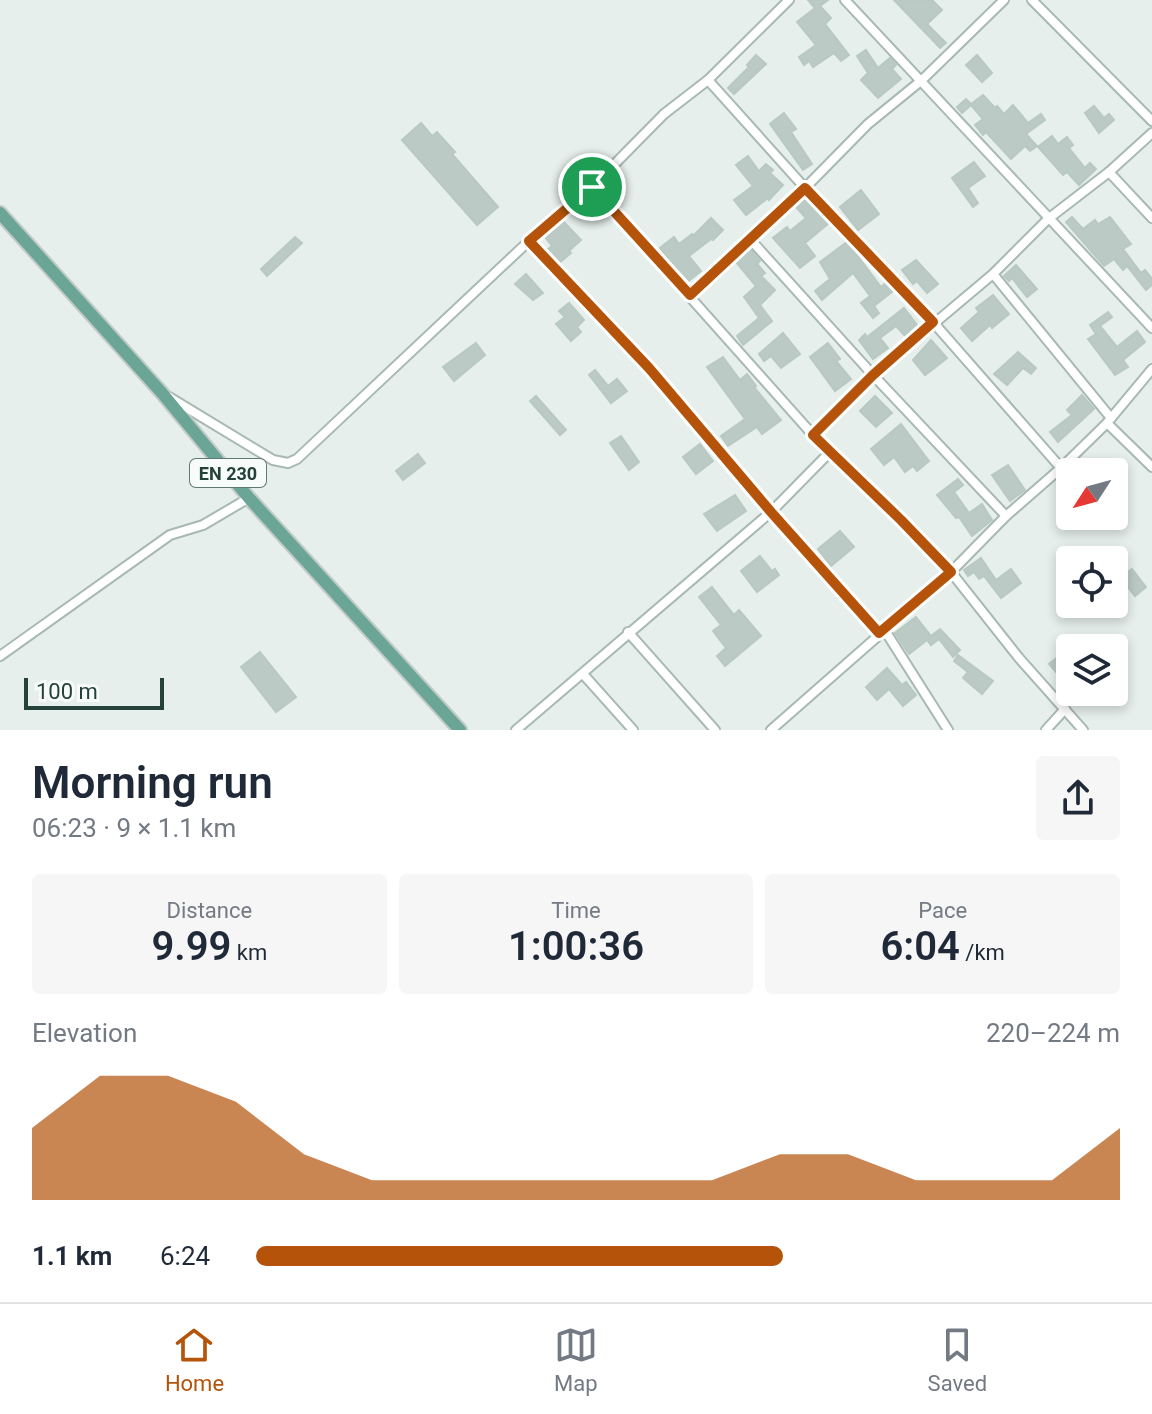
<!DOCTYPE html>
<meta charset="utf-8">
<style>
body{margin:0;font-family:Roboto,sans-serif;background:#f6f6f7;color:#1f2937;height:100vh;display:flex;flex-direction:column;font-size:30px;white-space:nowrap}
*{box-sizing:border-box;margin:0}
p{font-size:26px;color:#747a83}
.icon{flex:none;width:44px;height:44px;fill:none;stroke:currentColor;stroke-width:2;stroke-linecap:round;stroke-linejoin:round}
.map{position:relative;height:730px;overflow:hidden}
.sheet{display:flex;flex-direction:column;background:#fff;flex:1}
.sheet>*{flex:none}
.needle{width:52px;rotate:234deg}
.buttons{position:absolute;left:1056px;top:458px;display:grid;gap:16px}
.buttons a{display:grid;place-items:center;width:72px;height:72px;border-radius:8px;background:#fff;box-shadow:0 4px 12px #0003;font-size:40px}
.scale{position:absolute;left:24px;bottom:20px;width:140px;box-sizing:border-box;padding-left:8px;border:4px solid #24423a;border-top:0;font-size:22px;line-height:28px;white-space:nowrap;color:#24423a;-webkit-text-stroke:6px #f7fbf9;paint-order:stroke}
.pin{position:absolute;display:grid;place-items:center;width:68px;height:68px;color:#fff;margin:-34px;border:4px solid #fff;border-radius:50%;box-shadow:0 2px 8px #0007}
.round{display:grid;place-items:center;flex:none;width:84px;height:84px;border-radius:8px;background:#f6f6f7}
.overview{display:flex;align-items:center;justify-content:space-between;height:136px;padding:0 32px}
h1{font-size:44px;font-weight:600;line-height:60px}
.figures{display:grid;grid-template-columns:repeat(3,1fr);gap:12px;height:136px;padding:8px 32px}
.figures div{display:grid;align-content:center;border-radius:8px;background:#f6f6f7;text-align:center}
.figures b{font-size:40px;font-weight:600}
.figures small{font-size:22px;font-weight:400}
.figures p{font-size:22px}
.chart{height:224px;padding:16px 32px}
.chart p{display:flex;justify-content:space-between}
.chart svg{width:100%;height:144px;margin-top:8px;fill:#b45309;opacity:.7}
ul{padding:0 32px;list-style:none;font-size:26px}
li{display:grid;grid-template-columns:128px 96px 1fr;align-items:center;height:60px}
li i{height:20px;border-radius:10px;background:#b45309}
.dock{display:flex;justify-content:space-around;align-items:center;height:112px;border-top:2px solid #e0e1e3;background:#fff;font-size:22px;color:#747a83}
.dock a{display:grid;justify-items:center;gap:4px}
.dock .current{color:#b45309}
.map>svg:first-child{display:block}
.building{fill:#bbcac4;stroke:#b8c9c2;stroke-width:2}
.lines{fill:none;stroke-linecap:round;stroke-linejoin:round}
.street-casing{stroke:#a8b8b2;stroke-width:12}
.primary-casing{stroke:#c2cac8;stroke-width:16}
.street{stroke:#fff;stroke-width:8}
.primary{stroke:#6aa596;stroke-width:12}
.route-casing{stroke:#fff;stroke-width:16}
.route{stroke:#b45309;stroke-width:10}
.labels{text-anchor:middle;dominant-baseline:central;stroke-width:8;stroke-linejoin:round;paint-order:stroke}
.shield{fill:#f7fbf9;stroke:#637a73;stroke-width:2}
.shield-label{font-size:18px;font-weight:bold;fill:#24423a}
</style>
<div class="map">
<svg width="1152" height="730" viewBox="0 0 1152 730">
<rect width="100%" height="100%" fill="#e6efeb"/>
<!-- building -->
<g class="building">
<polygon points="808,0 828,0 820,6 831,18 825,24 849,55 841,61 834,53 813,67 809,61 804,65 799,57 816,45 797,22 815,8"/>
<polygon points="894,0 932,0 942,10 927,24 946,43 940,48"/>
<polygon points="866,50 878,68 890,58 896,65 892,69 901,79 878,98 861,80 868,73 857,56"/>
<polygon points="756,55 766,64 734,94 728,88 749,67 747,65"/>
<polygon points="977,55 992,73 982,82 966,65"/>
<polygon points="983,95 995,108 997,106 1004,114 1013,105 1028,123 1041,114 1045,120 1026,134 1037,146 1030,151 1025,146 1011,159 986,132 983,135 975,125 983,119 971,105 962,113 957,107 966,99 971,104"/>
<polygon points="1094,106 1104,118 1109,114 1114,120 1099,133 1085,113"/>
<polygon points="784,113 796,129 791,132 812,164 803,170 770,124"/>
<polygon points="421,123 432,136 437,132 455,152 452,154 498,207 477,225 402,140"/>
<polygon points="1052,136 1058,144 1067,137 1073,145 1069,148 1085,168 1090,163 1096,169 1079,185 1067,172 1063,175 1038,147"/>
<polygon points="748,156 759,171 766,164 773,170 770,173 783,185 769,200 768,198 746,215 734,200 753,186 736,165"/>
<polygon points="974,162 985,176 968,188 978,203 973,207 952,178"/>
<polygon points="861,190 879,214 858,230 840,207"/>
<polygon points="805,199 829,223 805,243 815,256 800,268 773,238 787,227 790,231 806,218 796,207"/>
<polygon points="1072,217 1083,229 1095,220 1098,224 1110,217 1131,244 1123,249 1141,273 1145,270 1152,279 1152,285 1146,290 1127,266 1123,270 1114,259 1104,266 1066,222"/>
<polygon points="711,218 723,230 713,240 711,239 689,256 701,271 687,282 660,248 674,237 679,244 692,234 693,236"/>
<polygon points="563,221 581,240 569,251 571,253 559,263 547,250 552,246 546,238"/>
<polygon points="295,237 302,243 267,276 261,269"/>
<polygon points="847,242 881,287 886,283 893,291 874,306 879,313 873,318 861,303 870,296 853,273 822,300 815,291 830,279 820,262"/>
<polygon points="750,249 760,261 757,264 765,273 761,276 775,290 760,305 772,321 743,345 737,336 759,318 744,297 756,286 736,262"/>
<polygon points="916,260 938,284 927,293 917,281 913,284 902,270"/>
<polygon points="1016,265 1037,289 1027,297 1012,278 1009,281 1004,276"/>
<polygon points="526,274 543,293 533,300 515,284"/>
<polygon points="993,295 1009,314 992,328 990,325 972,341 961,328 979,312 976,308"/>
<polygon points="569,303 584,320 577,327 581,332 571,341 556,324 565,317 559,311"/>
<polygon points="904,308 918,326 905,336 896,326 880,338 888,348 873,359 859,340 865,334 867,337"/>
<polygon points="1108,312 1112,317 1100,326 1117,347 1137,331 1145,342 1123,360 1128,367 1115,375 1088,339 1096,334 1090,325"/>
<polygon points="783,333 800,354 781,368 771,356 764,361 759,354"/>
<polygon points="931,340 947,358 925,375 913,360"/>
<polygon points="476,343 485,355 454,381 443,367"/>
<polygon points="828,343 840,359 836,361 851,379 835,391 810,357"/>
<polygon points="1018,352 1036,368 1031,374 1023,368 1007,385 994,374"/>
<polygon points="723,357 740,380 747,374 756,386 754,387 781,420 762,434 757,427 728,446 721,436 745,419 707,367"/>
<polygon points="595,370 608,386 617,379 627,391 611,403 589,375"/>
<polygon points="1082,395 1094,409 1058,442 1050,432 1072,415 1067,410"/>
<polygon points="536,396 566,430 560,435 530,401"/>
<polygon points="875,396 892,413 876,427 860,411"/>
<polygon points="901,424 929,461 917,471 913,466 905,472 894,457 884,465 871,449"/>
<polygon points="621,436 639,462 629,470 610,443"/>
<polygon points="700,444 713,461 696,474 683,457"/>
<polygon points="418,454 425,463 403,480 396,471"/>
<polygon points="1008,465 1025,490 1010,501 992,475"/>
<polygon points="958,479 963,485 954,492 969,513 982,504 992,520 972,536 959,517 956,518 937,495"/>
<polygon points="735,495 746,511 717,531 704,514"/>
<polygon points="840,531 854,547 831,566 818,549"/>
<polygon points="760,556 772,571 775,569 779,575 757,592 741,571"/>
<polygon points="981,558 996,580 1011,569 1021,583 1001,598 984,576 979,579 974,572 968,576 964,570"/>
<polygon points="1132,569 1146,587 1135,596 1127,586 1120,592 1114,583"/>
<polygon points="712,587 734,615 739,610 761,636 725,666 717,656 726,648 713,631 721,625 699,597"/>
<polygon points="916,617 931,636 940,629 960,650 953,657 939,639 931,645 927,640 909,654 895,633"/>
<polygon points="1067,650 1070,654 1070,671 1061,678 1049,664"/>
<polygon points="260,652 296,697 276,712 241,667"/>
<polygon points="958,655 993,681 982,694 963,678 968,672 954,661"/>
<polygon points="887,668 902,685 906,682 916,695 903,706 889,689 877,700 866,687"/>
</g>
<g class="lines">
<!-- street casing -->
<g class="street-casing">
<g id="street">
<polyline points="845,0 1152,328"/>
<polyline points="1032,0 1152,121"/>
<polyline points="708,80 805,188 933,322 1061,468"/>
<polyline points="1109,172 1152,218"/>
<polyline points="592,187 829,453 901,520 951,572 1019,658 1083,730"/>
<polyline points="749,238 873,375 1006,516"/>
<polyline points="529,241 649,368 771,512 879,633"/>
<polyline points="993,274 1111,418"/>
<polyline points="690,295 805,188 868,124 922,80 1004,0"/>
<polyline points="169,397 273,460 288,463 297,459 529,241 592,187 664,114 708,80 789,0"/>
<polyline points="1107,423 1152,467"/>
<polyline points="813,435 873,375 993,274 1048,219 1109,172 1152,133"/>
<polyline points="884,629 948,730"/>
<polyline points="628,632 715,730"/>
<polyline points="0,656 170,535 203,525 249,498"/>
<polyline points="583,674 633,730"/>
<polyline points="516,730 771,512 829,453"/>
<polyline points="771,730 951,572 1006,516 1061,468 1107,423 1152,369"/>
<polyline points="1046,730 1065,709"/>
</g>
</g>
<!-- primary casing -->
<g class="primary-casing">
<polyline id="primary" points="0,213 162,393 249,498 460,730"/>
</g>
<!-- street -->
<use href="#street" class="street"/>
<!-- primary -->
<use href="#primary" class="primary"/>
</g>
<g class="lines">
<!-- route casing -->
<g class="route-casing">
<polygon id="route" points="592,187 690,295 805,188 933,322 873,375 813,435 901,520 951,572 879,633 771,512 649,368 529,241"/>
</g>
<!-- route -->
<use href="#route" class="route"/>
</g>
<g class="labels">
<!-- shield labels -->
<rect class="shield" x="190" y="459" width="76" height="28" rx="6"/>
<g class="shield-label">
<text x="228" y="473">EN 230</text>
</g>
</g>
</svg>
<div class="buttons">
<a><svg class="needle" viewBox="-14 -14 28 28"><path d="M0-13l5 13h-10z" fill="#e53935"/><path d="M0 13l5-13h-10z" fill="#747a83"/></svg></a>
<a><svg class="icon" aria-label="locate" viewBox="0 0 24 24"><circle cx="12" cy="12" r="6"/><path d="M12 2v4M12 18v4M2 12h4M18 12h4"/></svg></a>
<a><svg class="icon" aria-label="layers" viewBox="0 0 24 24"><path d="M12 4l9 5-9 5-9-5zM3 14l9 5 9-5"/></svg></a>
</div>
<div class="scale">100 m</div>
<div class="pin" style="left:592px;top:187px;background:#1e9e55"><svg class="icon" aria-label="arrive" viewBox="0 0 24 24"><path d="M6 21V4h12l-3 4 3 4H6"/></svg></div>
</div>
<section class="sheet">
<div class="overview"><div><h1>Morning run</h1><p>06:23 · 9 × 1.1 km</p></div><a class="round"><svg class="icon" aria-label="share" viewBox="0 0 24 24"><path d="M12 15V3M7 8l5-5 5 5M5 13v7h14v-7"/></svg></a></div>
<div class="figures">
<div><p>Distance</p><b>9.99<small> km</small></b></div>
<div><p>Time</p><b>1:00:36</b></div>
<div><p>Pace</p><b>6:04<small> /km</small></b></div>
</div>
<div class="chart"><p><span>Elevation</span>220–224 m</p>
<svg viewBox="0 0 160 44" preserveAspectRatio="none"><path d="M0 44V22L10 6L20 6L30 14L40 30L50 38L60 38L70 38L80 38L90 38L100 38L110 30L120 30L130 38L140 38L150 38L160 22V44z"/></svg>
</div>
<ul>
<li><b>1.1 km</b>6:24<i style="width:61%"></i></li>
</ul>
</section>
<nav class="dock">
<a class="current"><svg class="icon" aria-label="home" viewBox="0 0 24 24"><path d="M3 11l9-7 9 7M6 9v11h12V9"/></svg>Home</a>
<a><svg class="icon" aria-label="map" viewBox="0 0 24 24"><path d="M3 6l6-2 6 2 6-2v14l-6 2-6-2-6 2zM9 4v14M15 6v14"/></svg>Map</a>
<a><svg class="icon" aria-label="saved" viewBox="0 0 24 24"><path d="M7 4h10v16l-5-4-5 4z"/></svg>Saved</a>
</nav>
